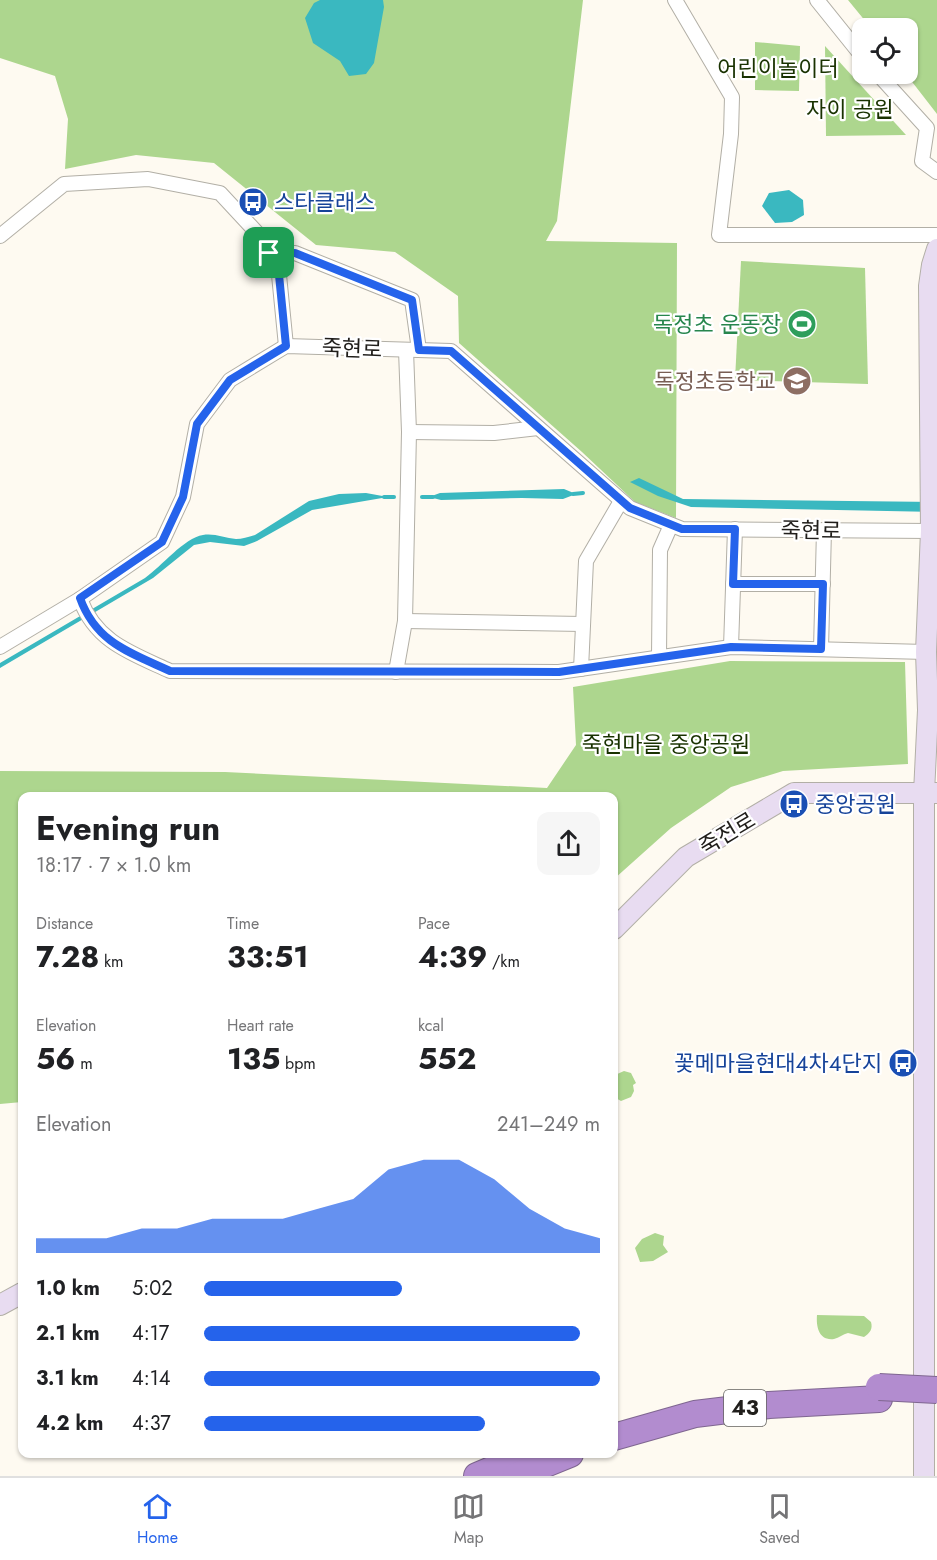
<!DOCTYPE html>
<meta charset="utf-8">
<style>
body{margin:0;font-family:Jost,"Noto Sans KR",sans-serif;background:#f6f6f6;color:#202124;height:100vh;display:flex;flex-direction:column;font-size:22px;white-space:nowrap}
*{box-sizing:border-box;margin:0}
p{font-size:20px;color:#757577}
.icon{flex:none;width:33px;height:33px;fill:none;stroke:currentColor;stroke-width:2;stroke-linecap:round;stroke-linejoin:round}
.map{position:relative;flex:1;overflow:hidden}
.sheet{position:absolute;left:18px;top:792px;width:600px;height:666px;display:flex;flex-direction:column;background:#fff;border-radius:12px;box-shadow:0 2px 4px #0004}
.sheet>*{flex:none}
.controls{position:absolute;left:852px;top:18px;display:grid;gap:12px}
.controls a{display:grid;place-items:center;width:66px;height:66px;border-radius:12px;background:#fff;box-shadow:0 2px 4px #0004;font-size:30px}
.pin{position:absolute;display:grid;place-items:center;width:51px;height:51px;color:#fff;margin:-26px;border-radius:12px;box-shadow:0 3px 9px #0006}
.round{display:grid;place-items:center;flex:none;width:63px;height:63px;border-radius:12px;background:#f6f6f6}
.overview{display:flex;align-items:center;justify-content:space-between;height:102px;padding:0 18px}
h1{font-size:33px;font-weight:700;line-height:45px}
.metrics{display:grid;grid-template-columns:repeat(3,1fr);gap:9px;height:102px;padding:6px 18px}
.metrics div{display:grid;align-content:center}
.metrics b{font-size:30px;font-weight:700}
.metrics small{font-size:16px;font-weight:400}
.metrics p{font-size:16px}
.chart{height:168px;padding:12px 18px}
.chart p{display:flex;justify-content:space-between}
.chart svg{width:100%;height:108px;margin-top:6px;fill:#2563eb;opacity:.7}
ul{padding:0 18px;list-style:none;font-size:20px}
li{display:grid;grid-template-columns:96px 72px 1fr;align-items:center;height:45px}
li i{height:15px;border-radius:8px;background:#2563eb}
.tab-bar{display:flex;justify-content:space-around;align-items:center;height:84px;border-top:2px solid #e0e0e0;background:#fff;font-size:16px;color:#757577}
.tab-bar a{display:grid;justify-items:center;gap:3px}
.tab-bar .active{color:#2563eb}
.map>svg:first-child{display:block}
.green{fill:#add68e}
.water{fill:#3ab8c0}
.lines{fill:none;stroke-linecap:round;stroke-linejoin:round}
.stream{stroke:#3ab8c0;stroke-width:4}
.street-casing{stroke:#b2afa6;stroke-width:16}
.secondary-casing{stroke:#b2afa6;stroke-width:22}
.highway-casing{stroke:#7f6690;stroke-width:28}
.street{stroke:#fff;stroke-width:14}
.secondary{stroke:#e8dcf1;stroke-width:20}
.highway{stroke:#b28ccf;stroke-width:26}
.highway-bridge-casing{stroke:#7f6690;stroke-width:28;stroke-linecap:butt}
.highway-bridge{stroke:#b28ccf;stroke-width:26}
.route-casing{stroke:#fff;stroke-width:12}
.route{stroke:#2563eb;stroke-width:8}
.labels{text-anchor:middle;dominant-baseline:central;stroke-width:4.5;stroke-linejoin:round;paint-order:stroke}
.shield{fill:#fff;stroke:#63625f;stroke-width:1.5}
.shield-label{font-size:21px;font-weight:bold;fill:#201e1b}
.park-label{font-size:22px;fill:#193200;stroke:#fff}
.transit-label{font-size:22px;fill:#164399;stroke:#fff;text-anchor:start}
.leisure-label{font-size:22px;fill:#27864d;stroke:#fff;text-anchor:end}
.street-label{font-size:22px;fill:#201e1b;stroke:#fff}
.education-label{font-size:22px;fill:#785e54;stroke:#fff;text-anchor:end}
</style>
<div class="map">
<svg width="937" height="1476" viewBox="0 0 937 1476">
<rect width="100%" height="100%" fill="#fefaf1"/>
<!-- green -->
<g class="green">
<polygon points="0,0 583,0 557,221 546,241 677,243 676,518 635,502 582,452 459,343 458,296 395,252 316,245 214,163 136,155 65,169 68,119 55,76 0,58"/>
<polygon points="848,0 937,0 937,114 906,74 908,74 908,28 871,28"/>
<polygon points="755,42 800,46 799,91 755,90"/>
<polygon points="825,46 906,135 826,136"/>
<polygon points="741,261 865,268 868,384 735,380"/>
<polygon points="730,661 905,662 908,764 783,771 731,787 671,828 614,879 614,796 22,796 22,1102 0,1104 0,771 225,772 547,788 576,745 573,687"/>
<polygon points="624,1071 631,1073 636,1083 633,1085 634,1091 631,1097 621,1101 614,1097 614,1082 617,1079 615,1075"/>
<polygon points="655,1233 664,1236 663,1245 668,1252 653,1261 640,1262 635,1248 642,1239"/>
<path d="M817,1315L864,1316L871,1322C873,1329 870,1333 864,1337L848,1333C843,1334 839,1338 834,1339C819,1341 816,1327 817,1315Z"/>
</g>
<!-- water -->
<g class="water">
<polygon points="320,0 383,0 384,7 374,63 366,74 349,76 340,61 313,43 305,18 314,3"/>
<polygon points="789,190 803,200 804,215 792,222 775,223 762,206 769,193"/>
<polygon points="639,478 683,499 937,502 937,512 691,507 658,496 630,482"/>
<polygon points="564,489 576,494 563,499 522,498 441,500 429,497 440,493"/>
<path d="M366,493L388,497L312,510L257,541L244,546L210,542L194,545L153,578L0,668V663L145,578C162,566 184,538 203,535C214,533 225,538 236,539C242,539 248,537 255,535L309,501L339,494Z"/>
</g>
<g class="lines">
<!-- stream -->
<g class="stream">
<polyline points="573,494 583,493"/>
<polyline points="384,497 394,497"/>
<polyline points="422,497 433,497"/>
</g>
<!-- street casing -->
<g class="street-casing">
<g id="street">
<polyline points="675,0 732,97 731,134 719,235 937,235"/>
<polyline points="817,0 862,56"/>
<polyline points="878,74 927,128 922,161 937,172"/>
<polyline points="0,236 64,184 148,179 220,193 259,235 279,275 286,346"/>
<polyline points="269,253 295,253 412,300 419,350"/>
<polyline points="409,432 494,433 538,428"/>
<polyline points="733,584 823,584"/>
<path d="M80,599C96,642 131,653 170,671L559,672L731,647L926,652"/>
<polyline points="405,621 583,624"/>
<polyline points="0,647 80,599 162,542 183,497 197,424 230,380 286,346 451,351 630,508 682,529 931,531"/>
<polyline points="731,647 735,529"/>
<polyline points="821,649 824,530"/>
<polyline points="659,657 660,550 671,525"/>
<polyline points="581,669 586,561 621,501"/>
<polyline points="396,672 405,621 409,432 406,350"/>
</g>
</g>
<!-- secondary casing -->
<g class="secondary-casing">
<g id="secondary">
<polyline points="614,929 686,857 794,793 937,793"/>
<polyline points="0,1305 22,1293"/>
<polyline points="924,1476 924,793 928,710 926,652 931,531 929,286 932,265 937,249"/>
</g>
</g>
<!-- highway casing -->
<g class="highway-casing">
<g id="highway">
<polyline points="614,1437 695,1414 769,1405 879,1399"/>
<polyline points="477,1476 529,1454"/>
<polyline points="516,1476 570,1454"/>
</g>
</g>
<!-- street -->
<use href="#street" class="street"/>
<!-- secondary -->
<use href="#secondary" class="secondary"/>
<!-- highway -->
<use href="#highway" class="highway"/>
<!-- highway-bridge casing -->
<g class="highway-bridge-casing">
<polyline id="highway-bridge" points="879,1387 937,1390"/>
</g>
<!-- highway-bridge -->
<use href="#highway-bridge" class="highway-bridge"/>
</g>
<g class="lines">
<!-- route casing -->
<g class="route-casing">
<path id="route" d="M269,253H295L412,300L419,350L451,351L630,508L682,529H735L733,584H823L821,649L731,647L559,672L170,671C131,653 96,643 80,598L162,542L183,497L197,424L230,380L286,346L279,275Z"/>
</g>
<!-- route -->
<use href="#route" class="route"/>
</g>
<!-- icons -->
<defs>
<g id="bus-disc" transform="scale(1.5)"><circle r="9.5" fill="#1a4fb4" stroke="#fff"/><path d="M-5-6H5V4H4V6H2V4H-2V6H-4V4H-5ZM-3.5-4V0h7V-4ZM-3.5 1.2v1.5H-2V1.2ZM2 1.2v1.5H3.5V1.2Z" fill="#fff"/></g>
<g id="stadium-disc" transform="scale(1.5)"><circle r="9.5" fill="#2e9e5b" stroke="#fff"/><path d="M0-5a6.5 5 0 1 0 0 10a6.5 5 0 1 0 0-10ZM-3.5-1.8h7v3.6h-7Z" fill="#fff"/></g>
<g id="school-disc" transform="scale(1.5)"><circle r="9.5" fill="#8d6e63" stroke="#fff"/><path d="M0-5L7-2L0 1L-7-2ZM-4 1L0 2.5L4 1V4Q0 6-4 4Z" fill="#fff"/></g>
</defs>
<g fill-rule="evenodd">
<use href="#bus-disc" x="253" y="202"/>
<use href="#stadium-disc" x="802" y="324"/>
<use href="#school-disc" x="797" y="381"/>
<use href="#bus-disc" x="794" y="804"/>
<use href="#bus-disc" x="903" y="1063"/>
</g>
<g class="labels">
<!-- shield labels -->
<rect class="shield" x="724" y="1390" width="42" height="36" rx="4.5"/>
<g class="shield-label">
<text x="745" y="1408">43</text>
</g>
<!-- park labels -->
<g class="park-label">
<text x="778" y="68">어린이놀이터</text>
<text x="850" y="109">자이 공원</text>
<text x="666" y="744">죽현마을 중앙공원</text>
</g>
<!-- transit labels -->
<g class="transit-label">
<text x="274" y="202">스타클래스</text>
<text x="815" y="804">중앙공원</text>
<text x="882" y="1063" text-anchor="end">꽃메마을현대4차4단지</text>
</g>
<!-- leisure labels -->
<g class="leisure-label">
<text x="781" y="324">독정초 운동장</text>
</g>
<!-- street labels -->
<g class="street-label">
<text transform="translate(352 348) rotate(2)">죽현로</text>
<text transform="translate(811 530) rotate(1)">죽현로</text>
<text transform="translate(727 833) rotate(-31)">죽전로</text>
</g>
<!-- education labels -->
<g class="education-label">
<text x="776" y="381">독정초등학교</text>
</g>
</g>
</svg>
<div class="controls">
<a><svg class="icon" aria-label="locate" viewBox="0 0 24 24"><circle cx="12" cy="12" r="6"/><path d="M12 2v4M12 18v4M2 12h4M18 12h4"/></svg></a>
</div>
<div class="pin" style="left:269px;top:253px;background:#1e9e55"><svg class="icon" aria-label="arrive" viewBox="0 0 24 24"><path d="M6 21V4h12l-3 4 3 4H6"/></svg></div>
<section class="sheet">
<div class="overview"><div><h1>Evening run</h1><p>18:17 · 7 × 1.0 km</p></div><a class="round"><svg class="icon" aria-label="share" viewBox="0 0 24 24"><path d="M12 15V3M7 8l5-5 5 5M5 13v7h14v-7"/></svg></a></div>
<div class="metrics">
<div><p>Distance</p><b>7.28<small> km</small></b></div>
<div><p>Time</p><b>33:51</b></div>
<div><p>Pace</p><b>4:39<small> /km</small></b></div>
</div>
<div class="metrics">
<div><p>Elevation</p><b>56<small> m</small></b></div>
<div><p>Heart rate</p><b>135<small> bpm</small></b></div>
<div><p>kcal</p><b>552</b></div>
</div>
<div class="chart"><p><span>Elevation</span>241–249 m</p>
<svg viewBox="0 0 160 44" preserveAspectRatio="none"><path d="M0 44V38L10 38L20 38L30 34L40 34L50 30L60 30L70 30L80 26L90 22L100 10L110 6L120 6L130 14L140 26L150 34L160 38V44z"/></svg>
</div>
<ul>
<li><b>1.0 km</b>5:02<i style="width:50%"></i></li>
<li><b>2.1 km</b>4:17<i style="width:95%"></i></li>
<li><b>3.1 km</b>4:14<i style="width:100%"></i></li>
<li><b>4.2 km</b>4:37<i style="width:71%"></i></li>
</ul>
</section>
</div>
<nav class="tab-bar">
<a class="active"><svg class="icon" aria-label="home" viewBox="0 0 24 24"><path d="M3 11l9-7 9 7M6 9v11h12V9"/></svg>Home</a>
<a><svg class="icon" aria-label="map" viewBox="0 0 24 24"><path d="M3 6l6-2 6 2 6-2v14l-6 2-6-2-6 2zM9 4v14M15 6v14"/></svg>Map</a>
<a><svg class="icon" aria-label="saved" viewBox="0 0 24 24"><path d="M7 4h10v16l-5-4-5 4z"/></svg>Saved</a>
</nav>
